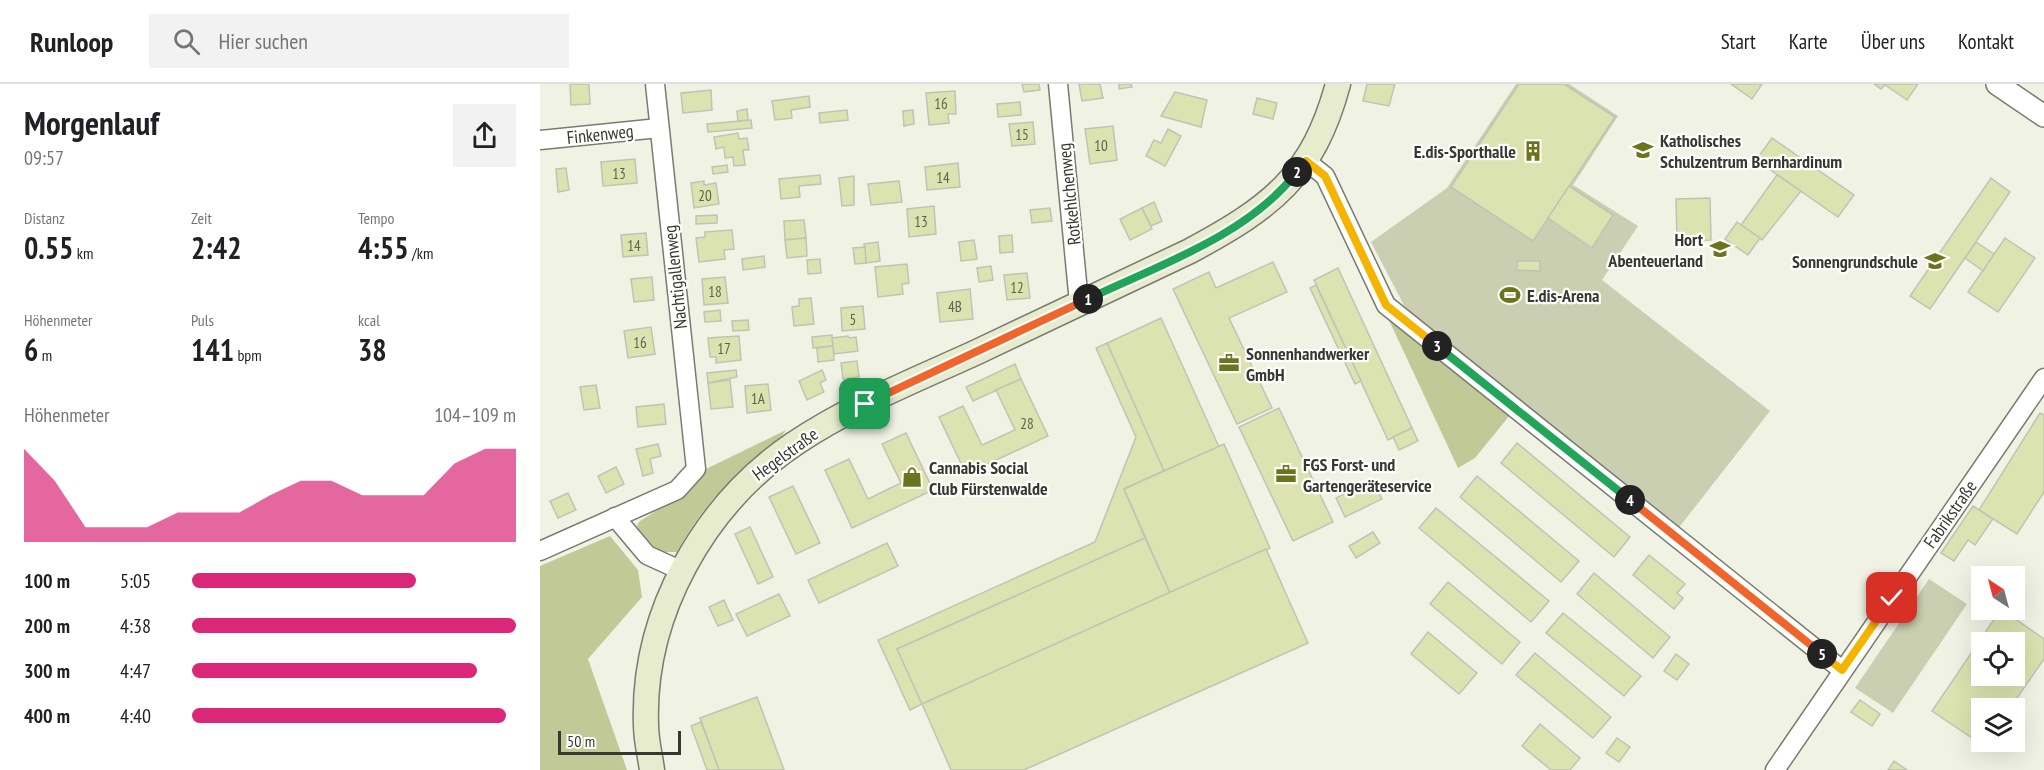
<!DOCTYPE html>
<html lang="de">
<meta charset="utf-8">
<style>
body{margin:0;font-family:"PT Sans Narrow",sans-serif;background:#f2f2f2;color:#202124;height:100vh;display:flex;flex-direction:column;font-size:22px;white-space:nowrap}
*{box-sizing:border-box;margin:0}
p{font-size:20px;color:#757577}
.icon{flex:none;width:33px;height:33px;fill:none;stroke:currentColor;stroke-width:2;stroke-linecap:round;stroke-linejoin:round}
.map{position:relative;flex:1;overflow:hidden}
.drawer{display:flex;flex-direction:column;background:#fff;width:540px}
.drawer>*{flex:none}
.needle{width:39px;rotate:324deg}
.controls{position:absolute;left:1431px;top:482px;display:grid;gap:12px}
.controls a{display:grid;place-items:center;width:54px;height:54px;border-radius:0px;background:#fff;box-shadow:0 6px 24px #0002;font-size:30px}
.scale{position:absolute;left:18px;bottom:15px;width:123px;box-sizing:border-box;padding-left:6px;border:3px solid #373832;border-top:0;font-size:16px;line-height:21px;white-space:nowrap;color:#373832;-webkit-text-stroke:4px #fefffc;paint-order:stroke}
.pin{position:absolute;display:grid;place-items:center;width:51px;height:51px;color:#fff;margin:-26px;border-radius:12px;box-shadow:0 3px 9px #0006}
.km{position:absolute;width:30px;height:30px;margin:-15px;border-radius:50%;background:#222;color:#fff;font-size:16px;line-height:30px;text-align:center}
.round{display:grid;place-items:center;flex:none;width:63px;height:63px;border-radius:0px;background:#f2f2f2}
.summary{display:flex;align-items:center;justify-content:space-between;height:102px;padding:0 24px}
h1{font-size:33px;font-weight:700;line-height:45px}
.figures{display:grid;grid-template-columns:repeat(3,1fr);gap:9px;height:102px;padding:6px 24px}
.figures div{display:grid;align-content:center}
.figures b{font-size:30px;font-weight:700}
.figures small{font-size:16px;font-weight:400}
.figures p{font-size:16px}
.chart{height:168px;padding:12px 24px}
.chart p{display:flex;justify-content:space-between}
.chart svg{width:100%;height:108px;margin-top:6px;fill:#db2777;opacity:.7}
ul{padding:0 24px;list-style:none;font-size:20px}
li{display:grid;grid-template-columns:96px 72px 1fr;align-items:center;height:45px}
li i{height:15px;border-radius:8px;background:#db2777}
header{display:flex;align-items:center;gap:36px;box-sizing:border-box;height:84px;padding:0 30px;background:#fff;border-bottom:2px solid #e0e0e0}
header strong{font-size:28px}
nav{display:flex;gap:33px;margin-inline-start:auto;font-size:21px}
.search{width:420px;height:54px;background:#f2f2f2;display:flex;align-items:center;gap:15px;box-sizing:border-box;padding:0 21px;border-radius:0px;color:#757577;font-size:22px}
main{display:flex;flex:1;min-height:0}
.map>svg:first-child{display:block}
.green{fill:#cacfb1}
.forest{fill:#c1c997}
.building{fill:#dbe3b0;stroke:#c1c3b5;stroke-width:1.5;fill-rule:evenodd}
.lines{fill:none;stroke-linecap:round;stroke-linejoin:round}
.minor-casing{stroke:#797b6e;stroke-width:21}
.tertiary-casing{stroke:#797b6e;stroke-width:24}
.secondary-casing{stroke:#797b6e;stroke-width:27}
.minor{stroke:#fff;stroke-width:18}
.tertiary{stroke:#fff;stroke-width:21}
.secondary{stroke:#e8ecce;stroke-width:24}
.split-1-casing{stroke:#fff;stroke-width:12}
.split-2-casing{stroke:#fff;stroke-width:12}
.split-3-casing{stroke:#fff;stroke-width:12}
.split-4-casing{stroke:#fff;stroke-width:12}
.split-5-casing{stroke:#fff;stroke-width:12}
.split-6-casing{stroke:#fff;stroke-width:12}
.split-1{stroke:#f0652b;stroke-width:8}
.split-2{stroke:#22a559;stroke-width:8}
.split-3{stroke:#f5b400;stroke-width:8}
.split-4{stroke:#22a559;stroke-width:8}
.split-5{stroke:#f0652b;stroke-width:8}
.split-6{stroke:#f5b400;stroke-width:8}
.labels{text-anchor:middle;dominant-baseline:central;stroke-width:4.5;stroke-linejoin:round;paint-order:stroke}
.number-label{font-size:15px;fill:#606352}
.street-label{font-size:18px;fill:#373832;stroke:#fefffc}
.poi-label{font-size:18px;font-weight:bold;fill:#373832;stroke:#fefffc;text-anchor:start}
</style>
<header>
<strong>Runloop</strong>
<div class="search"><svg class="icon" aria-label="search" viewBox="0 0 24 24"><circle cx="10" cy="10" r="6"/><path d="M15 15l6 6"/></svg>Hier suchen</div>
<nav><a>Start</a><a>Karte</a><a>Über uns</a><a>Kontakt</a></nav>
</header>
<main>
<section class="drawer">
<div class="summary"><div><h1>Morgenlauf</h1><p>09:57</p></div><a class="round"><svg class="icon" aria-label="share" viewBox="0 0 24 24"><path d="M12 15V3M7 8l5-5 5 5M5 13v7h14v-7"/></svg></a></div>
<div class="figures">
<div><p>Distanz</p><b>0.55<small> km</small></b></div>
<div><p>Zeit</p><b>2:42</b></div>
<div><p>Tempo</p><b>4:55<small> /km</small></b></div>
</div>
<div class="figures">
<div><p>Höhenmeter</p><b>6<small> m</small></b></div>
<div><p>Puls</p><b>141<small> bpm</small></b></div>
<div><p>kcal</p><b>38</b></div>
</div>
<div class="chart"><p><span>Höhenmeter</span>104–109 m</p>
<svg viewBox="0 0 160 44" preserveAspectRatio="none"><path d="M0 44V6L10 19L20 38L30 38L40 38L50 32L60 32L70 32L80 25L90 19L100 19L110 25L120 25L130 25L140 12L150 6L160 6V44z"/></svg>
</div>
<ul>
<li><b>100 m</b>5:05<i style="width:69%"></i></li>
<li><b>200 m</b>4:38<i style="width:100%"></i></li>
<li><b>300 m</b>4:47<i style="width:88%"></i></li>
<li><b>400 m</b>4:40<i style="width:97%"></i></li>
</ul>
</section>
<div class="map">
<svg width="1504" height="686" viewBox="0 0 1504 686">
<rect width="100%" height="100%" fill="#f0f3e4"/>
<!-- green -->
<g class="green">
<polygon points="976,0 1029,0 1078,32 1033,101 1098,142 1062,196 1230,327 1137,446 867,227 831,158 907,104"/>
<polygon points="1389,495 1427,520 1353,629 1315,604"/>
</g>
<!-- forest -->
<g class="forest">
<polygon points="848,234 970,331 935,374 918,384"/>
<path d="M246,346L240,355C197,387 162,421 137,468H119L98,445L97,441L100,437L153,404L166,385Z"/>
<polygon points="70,452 98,486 102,513 48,575 87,686 0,686 0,482"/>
</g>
<!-- building -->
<g class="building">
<polygon points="30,0 49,0 50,20 31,21"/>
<polygon points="482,0 499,0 500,6 484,8"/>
<polygon points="539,0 560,0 563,14 542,17"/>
<polygon points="579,0 591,0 592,3 579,5"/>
<polygon points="827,0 855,0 849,22 823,17"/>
<polygon points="979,0 1024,0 1075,33 993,157 911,103"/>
<polygon points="1191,0 1222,0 1212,15"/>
<polygon points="1334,0 1378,0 1367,16 1345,1 1341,5"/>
<polygon points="171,6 172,26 143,29 141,9"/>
<polygon points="415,7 416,30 408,30 409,39 389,41 386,9"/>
<polygon points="635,8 667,16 661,43 621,32"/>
<polygon points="269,12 270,23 251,26 252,34 235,36 232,17"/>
<polygon points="717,14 737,19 733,35 713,30"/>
<polygon points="480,18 481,31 458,33 457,20"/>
<polygon points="207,25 208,36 198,37 197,27"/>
<polygon points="307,26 308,36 280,39 279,29"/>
<polygon points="373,26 374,40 364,42 363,27"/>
<polygon points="211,36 212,44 168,48 167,40"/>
<polygon points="493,38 495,60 472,62 469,40"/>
<polygon points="573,42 577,76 550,80 545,45"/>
<polygon points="628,45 641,52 625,82 606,72 614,56 621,59"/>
<polygon points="198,49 199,55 207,54 209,66 203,66 205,81 194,82 193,73 185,74 184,63 176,65 174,53"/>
<polygon points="1232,54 1314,111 1298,133 1216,76"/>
<polygon points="95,75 97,99 63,102 61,78"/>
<polygon points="418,79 420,103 387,106 385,83"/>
<polygon points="187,81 188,88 173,90 172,83"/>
<polygon points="26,84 29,106 18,108 16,85"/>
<polygon points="280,91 281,100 259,102 260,113 241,115 239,95"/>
<polygon points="1237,91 1261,107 1222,156 1201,141"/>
<polygon points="314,92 314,121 302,122 299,94"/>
<polygon points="1451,94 1470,108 1390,225 1370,212"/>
<polygon points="164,97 164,101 176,99 179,120 154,124 151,99"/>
<polygon points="359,97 362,118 331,121 328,100"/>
<polygon points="1029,102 1073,131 1052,164 1008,134"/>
<polygon points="1170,114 1171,156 1137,157 1136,115"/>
<polygon points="614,118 622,137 611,142 602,124"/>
<polygon points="394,122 396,150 369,153 367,125"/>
<polygon points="510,124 512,137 492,139 490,126"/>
<polygon points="602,124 612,145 590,156 580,135"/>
<polygon points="177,131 177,139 156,140 156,132"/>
<polygon points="264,136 266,154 245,156 244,137"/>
<polygon points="1197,138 1220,154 1208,171 1185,155"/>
<polygon points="192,146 194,165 184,166 185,175 159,178 156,154 165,153 165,148"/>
<polygon points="106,149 108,171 83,173 81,151"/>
<polygon points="472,151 473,168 460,169 459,152"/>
<polygon points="266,154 267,172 247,174 245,156"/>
<polygon points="1465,154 1495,174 1458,228 1428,208"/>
<polygon points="434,156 437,175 421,177 419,158"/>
<polygon points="338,158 340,177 326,179 324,160"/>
<polygon points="1436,158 1454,170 1443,187 1425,174"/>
<polygon points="325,163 326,179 315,180 313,164"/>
<polygon points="224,172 225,183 203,186 202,175"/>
<polygon points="280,175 281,189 268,190 267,176"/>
<polygon points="977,177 1000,177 1000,187 977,186"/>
<polygon points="733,178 747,208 689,234 732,324 697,340 633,205 669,188 676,204"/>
<polygon points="367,180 369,199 362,200 363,210 338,213 335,183"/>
<polygon points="451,182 453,196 439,198 437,184"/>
<polygon points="798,184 872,344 848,356 774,196"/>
<polygon points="487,189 490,214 467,216 464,191"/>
<polygon points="112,193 114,216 94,218 91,195"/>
<polygon points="185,193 188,219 164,221 162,195"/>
<polygon points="776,201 821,297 815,300 770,204"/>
<polygon points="430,205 433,235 400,238 397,209"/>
<polygon points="271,214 274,240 254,242 252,223 259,222 259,215"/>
<polygon points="323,222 325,245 302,247 301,224"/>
<polygon points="180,226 181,237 165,238 164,228"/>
<polygon points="621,234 679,363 624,387 567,259"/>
<polygon points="208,236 209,246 193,247 192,237"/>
<polygon points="111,243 115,270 88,274 84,247"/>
<polygon points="292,251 293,262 273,264 272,253"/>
<polygon points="199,252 201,276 176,279 176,273 170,273 168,254"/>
<polygon points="308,252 309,254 316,253 318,267 294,270 292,254"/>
<polygon points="567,259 624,387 584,405 605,454 357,565 382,620 370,626 338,556 555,458 596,353 556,264"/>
<polygon points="293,262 294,276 278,278 277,264"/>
<polygon points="317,277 319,293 303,295 301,279"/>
<polygon points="475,280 481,295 433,317 426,303"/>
<polygon points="196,286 197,293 168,299 167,289"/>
<polygon points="282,286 286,296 280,299 284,308 267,316 259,297"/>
<polygon points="481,295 508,352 426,390 399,333 423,322 442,361 475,346 456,306"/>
<polygon points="190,296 193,323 171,325 168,299"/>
<polygon points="228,300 231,326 207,329 205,302"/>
<polygon points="56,301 60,324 44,326 40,303"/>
<polygon points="124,320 126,340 98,343 96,323"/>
<polygon points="739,324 793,438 753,457 699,343"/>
<polygon points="1500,329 1504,331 1504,408 1477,450 1439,426"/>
<polygon points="872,344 878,357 859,366 853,353"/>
<polygon points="366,349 393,406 312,444 285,386 309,375 328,415 361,399 342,360"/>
<polygon points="977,359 1090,453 1074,473 961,379"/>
<polygon points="118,360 121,372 110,375 113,389 103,392 96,365"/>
<polygon points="684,360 730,464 630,509 584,405"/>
<polygon points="76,383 84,400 66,409 58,392"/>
<polygon points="937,392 1039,477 1021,498 920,413"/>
<polygon points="833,396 842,415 805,433 796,414"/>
<polygon points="253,402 280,459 256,470 229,413"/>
<polygon points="28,409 36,426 18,434 10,417"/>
<polygon points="1433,422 1453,435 1435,461 1428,456 1414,477 1401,469"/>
<polygon points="896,424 1009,517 991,538 879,444"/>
<polygon points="210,443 233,493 218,500 195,450"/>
<polygon points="833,448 840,459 816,474 809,462"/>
<polygon points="605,454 630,509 382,620 357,565"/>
<polygon points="347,459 358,482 279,519 268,496"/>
<polygon points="726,465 768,559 484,686 411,686 382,620"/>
<polygon points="1109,471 1145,500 1137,509 1143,514 1134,525 1093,491"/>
<polygon points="1054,489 1130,553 1113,574 1037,510"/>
<polygon points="908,498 980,558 962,580 890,520"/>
<polygon points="239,510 250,532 207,552 196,530"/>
<polygon points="184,516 193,536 178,542 169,523"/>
<path d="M1461,525L1504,555V575L1470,624H1442V657H1448L1444,662L1392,627ZM1442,558H1474V591H1442Z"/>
<polygon points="1023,529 1101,592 1084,612 1006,549"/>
<polygon points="888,548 937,589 919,610 871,570"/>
<polygon points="995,569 1071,633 1053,654 976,591"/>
<polygon points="1136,570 1149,580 1137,596 1124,587"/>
<polygon points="217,613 244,686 179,686 160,634"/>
<polygon points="1320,616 1340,630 1332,642 1311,628"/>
<polygon points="161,638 179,686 167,686 151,642"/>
<polygon points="1000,640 1040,674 1030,686 1011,686 982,662"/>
<polygon points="1077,654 1090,663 1079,678 1066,669"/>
<polygon points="1354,677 1367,686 1348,686"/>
</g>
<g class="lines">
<!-- minor casing -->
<g class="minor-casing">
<g id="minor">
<polyline points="518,0 539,219"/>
<polyline points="0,56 119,44"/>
<polyline points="766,77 785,92 846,221 1302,586"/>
<polyline points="75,433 107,471 142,487"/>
<polyline points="0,467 137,406 156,385 115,0"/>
<polyline points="1235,686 1504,294"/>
</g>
</g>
<!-- tertiary casing -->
<g class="tertiary-casing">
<polyline id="tertiary" points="1457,0 1504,32"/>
</g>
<!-- secondary casing -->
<g class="secondary-casing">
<path id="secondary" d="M112,686C110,671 106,656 106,641C102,530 164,421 254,360C310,322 376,296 437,268C508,235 579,200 650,167C732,123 773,92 798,0"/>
</g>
<!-- minor -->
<use href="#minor" class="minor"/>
<!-- tertiary -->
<use href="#tertiary" class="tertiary"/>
<!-- secondary -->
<use href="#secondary" class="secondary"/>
</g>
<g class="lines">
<!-- split-1 casing -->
<g class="split-1-casing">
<polyline id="split-1" points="325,320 548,215"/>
</g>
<!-- split-2 casing -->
<g class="split-2-casing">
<path id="split-2" d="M548,215C619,181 707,152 757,88"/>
</g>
<!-- split-3 casing -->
<g class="split-3-casing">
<polyline id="split-3" points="757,88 766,77 785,92 846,221 897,262"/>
</g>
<!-- split-4 casing -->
<g class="split-4-casing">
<polyline id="split-4" points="897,262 1090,416"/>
</g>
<!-- split-5 casing -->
<g class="split-5-casing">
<polyline id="split-5" points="1090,416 1282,570"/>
</g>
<!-- split-6 casing -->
<g class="split-6-casing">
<polyline id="split-6" points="1282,570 1302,586 1352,514"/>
</g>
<!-- split-1 -->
<use href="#split-1" class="split-1"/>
<!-- split-2 -->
<use href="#split-2" class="split-2"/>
<!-- split-3 -->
<use href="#split-3" class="split-3"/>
<!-- split-4 -->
<use href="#split-4" class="split-4"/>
<!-- split-5 -->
<use href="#split-5" class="split-5"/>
<!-- split-6 -->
<use href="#split-6" class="split-6"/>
</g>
<!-- icons -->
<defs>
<g id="school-bare" transform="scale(1.62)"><path d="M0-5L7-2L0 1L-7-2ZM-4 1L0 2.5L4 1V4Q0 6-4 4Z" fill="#6b731c" stroke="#fefffc" stroke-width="2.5" paint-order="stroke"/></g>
<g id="building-bare" transform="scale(1.62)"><path d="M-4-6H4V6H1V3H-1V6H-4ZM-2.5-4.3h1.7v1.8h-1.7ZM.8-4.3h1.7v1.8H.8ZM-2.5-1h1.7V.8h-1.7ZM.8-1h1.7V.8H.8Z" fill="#6b731c" stroke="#fefffc" stroke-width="2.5" paint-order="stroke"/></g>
<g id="stadium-bare" transform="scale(1.62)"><path d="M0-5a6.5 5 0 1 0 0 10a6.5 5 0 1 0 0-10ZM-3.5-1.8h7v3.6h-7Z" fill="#6b731c" stroke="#fefffc" stroke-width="2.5" paint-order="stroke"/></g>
<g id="office-bare" transform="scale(1.62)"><path d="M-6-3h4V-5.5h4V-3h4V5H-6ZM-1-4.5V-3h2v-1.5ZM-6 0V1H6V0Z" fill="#6b731c" stroke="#fefffc" stroke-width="2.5" paint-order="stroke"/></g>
<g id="shop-bare" transform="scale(1.62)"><path d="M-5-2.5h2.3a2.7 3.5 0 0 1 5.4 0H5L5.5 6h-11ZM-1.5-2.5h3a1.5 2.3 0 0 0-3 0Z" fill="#6b731c" stroke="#fefffc" stroke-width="2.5" paint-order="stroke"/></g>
</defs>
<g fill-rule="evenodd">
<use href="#school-bare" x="1103" y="66"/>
<use href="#building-bare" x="993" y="67"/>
<use href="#school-bare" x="1180" y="165"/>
<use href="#school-bare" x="1395" y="177"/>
<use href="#stadium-bare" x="970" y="211"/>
<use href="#office-bare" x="689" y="279"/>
<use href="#office-bare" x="746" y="390"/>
<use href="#shop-bare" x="372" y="393"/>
</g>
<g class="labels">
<!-- number labels -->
<g class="number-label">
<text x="401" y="19">16</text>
<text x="482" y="50">15</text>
<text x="561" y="61">10</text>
<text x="79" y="89">13</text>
<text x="403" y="93">14</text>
<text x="165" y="111">20</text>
<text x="381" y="137">13</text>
<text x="94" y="161">14</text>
<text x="477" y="203">12</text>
<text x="175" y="207">18</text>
<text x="415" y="222">4B</text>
<text x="313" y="235">5</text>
<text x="100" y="258">16</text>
<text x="184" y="264">17</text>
<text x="218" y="314">1A</text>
<text x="487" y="339">28</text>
</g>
<!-- street labels -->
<g class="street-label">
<text transform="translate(60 50) rotate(-6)">Finkenweg</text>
<text transform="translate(529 110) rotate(-96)">Rotkehlchenweg</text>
<text transform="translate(135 193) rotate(-96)">Nachtigallenweg</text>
<text transform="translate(245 370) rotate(-36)">Hegelstraße</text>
<text transform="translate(1410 430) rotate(-55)">Fabrikstraße</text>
</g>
<!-- poi labels -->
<g class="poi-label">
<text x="1120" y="56">Katholisches<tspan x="1120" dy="21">Schulzentrum Bernhardinum</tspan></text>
<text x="976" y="67" text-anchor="end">E.dis-Sporthalle</text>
<text x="1163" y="155" text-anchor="end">Hort<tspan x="1163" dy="21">Abenteuerland</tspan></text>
<text x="1378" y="177" text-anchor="end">Sonnengrundschule</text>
<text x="987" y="211">E.dis-Arena</text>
<text x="706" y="269">Sonnenhandwerker<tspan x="706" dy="21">GmbH</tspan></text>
<text x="763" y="380">FGS Forst- und<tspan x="763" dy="21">Gartengeräteservice</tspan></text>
<text x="389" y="383">Cannabis Social<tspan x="389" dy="21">Club Fürstenwalde</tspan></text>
</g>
</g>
</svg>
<div class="controls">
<a><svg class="needle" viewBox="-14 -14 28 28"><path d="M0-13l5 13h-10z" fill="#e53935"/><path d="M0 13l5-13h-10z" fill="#757577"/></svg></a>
<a><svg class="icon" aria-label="locate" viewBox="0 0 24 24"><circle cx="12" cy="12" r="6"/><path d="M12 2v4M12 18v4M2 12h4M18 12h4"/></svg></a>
<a><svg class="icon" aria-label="layers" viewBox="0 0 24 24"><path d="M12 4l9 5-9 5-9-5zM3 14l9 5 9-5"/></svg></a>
</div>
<div class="scale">50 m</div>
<div class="pin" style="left:325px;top:320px;background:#1e9e55"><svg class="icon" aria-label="arrive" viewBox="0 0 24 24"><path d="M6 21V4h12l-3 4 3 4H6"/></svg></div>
<div class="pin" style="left:1352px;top:514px;background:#d93025"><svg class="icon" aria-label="check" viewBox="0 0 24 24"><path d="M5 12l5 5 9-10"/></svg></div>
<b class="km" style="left:548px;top:215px">1</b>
<b class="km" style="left:757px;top:88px">2</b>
<b class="km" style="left:897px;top:262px">3</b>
<b class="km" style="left:1090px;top:416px">4</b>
<b class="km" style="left:1282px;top:570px">5</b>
</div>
</main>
